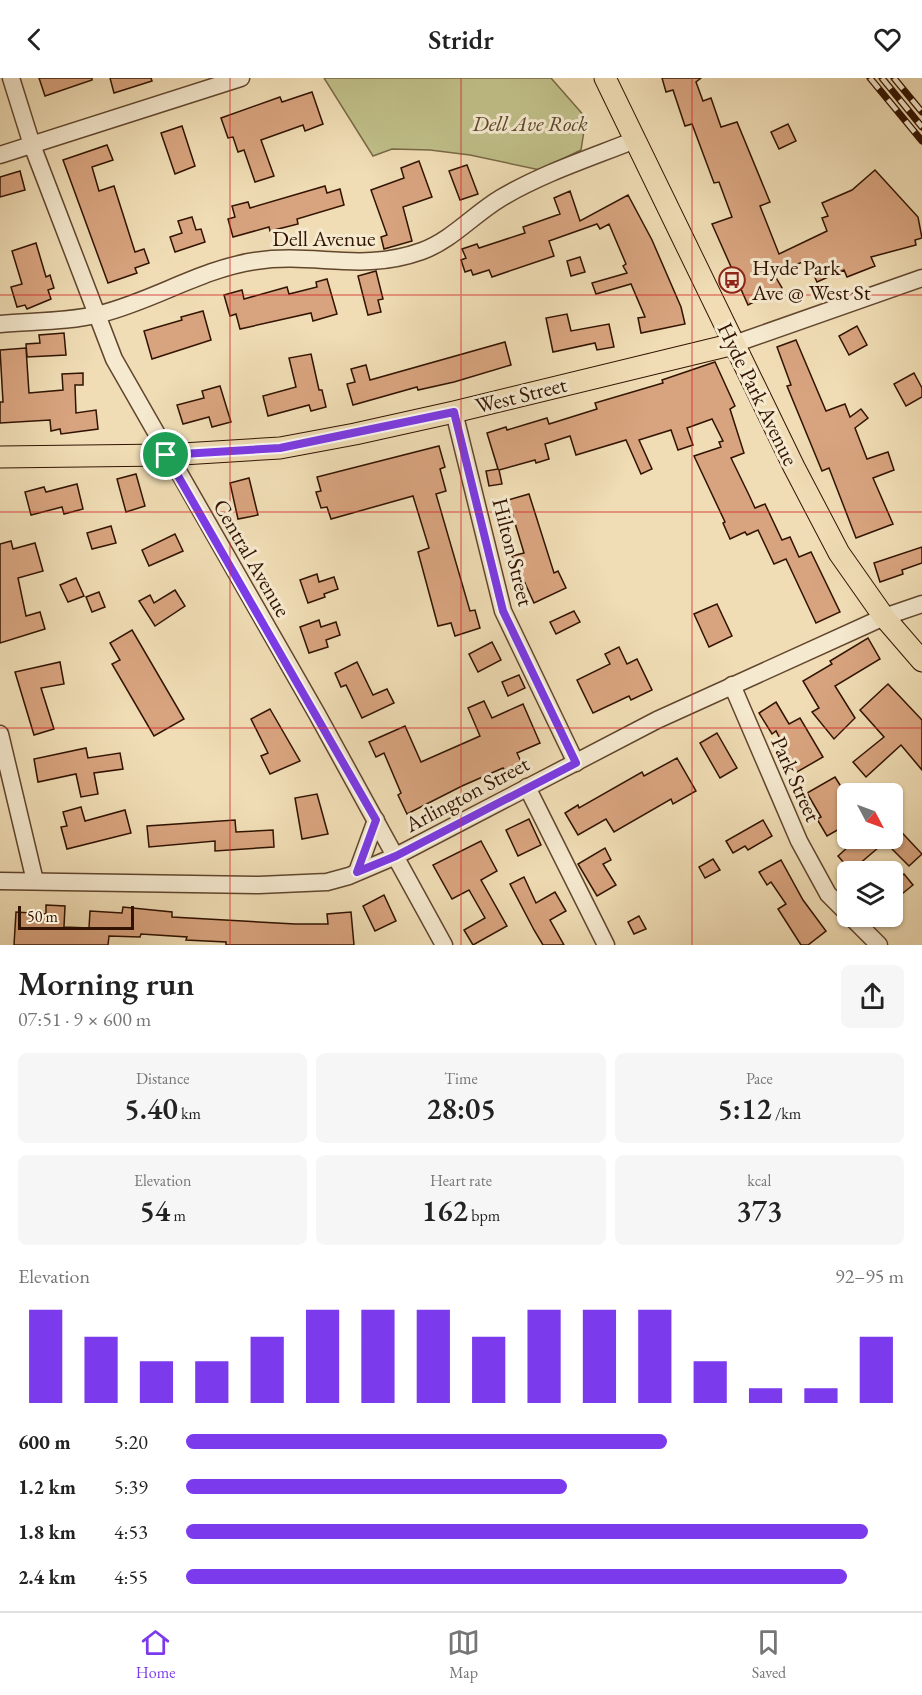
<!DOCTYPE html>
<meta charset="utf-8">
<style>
body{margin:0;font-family:"EB Garamond",serif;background:#f6f6f6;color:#222;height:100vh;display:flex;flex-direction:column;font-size:22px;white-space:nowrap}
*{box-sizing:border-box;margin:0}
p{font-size:20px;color:#767676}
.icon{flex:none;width:33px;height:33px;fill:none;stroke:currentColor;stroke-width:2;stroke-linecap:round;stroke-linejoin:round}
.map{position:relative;height:867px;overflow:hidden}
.side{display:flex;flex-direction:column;background:#fff;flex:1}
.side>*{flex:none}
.needle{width:39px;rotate:131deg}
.tools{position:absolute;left:837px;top:705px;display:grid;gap:12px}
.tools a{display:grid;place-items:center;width:66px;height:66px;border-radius:9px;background:#fff;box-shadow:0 2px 4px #0004;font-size:30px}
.scale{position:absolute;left:18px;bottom:15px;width:116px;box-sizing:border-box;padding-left:6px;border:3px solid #311300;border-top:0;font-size:16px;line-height:21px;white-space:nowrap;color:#311300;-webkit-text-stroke:4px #f5e9cf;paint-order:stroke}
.pin{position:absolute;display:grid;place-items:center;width:51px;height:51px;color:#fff;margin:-26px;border:3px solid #fff;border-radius:50%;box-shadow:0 2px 6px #0007}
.round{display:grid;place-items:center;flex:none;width:63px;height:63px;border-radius:9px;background:#f6f6f6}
.overview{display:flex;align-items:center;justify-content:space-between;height:102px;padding:0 18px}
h1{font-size:33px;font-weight:600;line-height:45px}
.stats{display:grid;grid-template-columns:repeat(3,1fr);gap:9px;height:102px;padding:6px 18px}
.stats div{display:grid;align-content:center;border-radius:9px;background:#f6f6f6;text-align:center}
.stats b{font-size:30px;font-weight:600}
.stats small{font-size:16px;font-weight:400}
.stats p{font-size:16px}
.chart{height:168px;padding:12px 18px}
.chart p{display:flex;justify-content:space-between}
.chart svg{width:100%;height:108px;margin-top:6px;stroke:#7c3aed;stroke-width:6}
ul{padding:0 18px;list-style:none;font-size:20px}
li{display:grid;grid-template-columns:96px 72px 1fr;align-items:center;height:45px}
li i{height:15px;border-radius:8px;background:#7c3aed}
header{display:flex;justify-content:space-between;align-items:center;height:78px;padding:0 18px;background:#fff;font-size:27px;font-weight:600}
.tabs{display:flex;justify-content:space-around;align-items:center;height:84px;border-top:2px solid #e0e0e0;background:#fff;font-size:16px;color:#767676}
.tabs a{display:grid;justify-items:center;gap:3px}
.tabs .selected{color:#7c3aed}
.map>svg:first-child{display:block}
.green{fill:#c0bf89;stroke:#786944;stroke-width:1.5}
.building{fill:#d8a47f;stroke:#311300;stroke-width:1.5}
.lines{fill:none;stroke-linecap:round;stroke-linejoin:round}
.minor-casing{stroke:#61462d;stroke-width:19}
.major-casing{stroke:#311300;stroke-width:23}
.minor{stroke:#f5e9cf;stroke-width:16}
.major{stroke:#f0ddb5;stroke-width:21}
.rail-casing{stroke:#311300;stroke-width:7}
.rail{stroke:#f5e9cf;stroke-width:4.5;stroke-dasharray:14;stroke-linecap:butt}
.route-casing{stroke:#fff;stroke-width:12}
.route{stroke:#7c3aed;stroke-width:8}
.grid{fill:none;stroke:#d62828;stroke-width:1.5;stroke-opacity:0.55}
.labels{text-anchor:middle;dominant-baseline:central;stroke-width:6;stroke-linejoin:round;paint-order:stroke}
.park-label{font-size:22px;font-style:italic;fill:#5c4729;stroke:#f5e9cf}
.street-label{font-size:22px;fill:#311300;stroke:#f5e9cf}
.poi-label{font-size:22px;fill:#311300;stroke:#f5e9cf;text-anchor:start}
</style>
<header><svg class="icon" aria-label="back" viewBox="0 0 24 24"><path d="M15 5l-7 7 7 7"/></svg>Stridr<svg class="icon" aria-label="heart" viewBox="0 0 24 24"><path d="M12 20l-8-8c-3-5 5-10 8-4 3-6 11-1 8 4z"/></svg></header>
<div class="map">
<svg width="922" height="867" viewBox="0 0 922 867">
<rect width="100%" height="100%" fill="#f0ddb5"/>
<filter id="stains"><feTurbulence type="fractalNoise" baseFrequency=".00333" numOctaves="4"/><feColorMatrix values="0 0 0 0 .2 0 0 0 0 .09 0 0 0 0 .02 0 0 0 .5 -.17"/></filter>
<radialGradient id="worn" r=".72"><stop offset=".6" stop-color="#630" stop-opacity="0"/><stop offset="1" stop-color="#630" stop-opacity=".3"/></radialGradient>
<!-- green -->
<polygon class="green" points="324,0 551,0 586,40 581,72 540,92 470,77 430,72 392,71 373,78"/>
<!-- building -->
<g class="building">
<polygon points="39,0 92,0 92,2 45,18"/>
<polygon points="110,0 151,0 152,3 114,15"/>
<polygon points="662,0 701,0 696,4 703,23 711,20 721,49 737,44 770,124 760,128 779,176 827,153 822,140 828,138 822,125 852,112 875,92 918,139 922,160 915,162 916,167 871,179 875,188 847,199 844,192 817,204 807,182 774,196 782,210 748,227 712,146 732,139 719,104 714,105 692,46 685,48 673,12 666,14"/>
<polygon points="312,14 323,46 305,53 303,47 261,62 274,98 255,104 244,72 238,74 233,59 228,60 221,40 280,19 282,24"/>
<polygon points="788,46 796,63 779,71 771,54"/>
<polygon points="182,48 195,88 175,96 161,55"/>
<polygon points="107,67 113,82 92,89 99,113 114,108 135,174 144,171 149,185 135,190 137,195 108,205 63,82"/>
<polygon points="419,83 432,119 403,129 412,163 384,171 381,159 387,157 371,112 404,100 401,90"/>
<polygon points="467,87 478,116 460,122 449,93"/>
<polygon points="20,93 25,112 0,119 0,99"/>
<polygon points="325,108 327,115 340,111 344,127 297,141 298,146 270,153 269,149 233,159 228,141 235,139 232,128 248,124 250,130"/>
<polygon points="570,113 580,143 628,117 652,162 681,229 685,246 641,255 638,240 645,239 631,206 596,216 592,205 627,195 623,188 626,186 609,146 600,151 597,146 549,163 554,178 492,199 489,192 473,197 471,192 465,194 461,182 466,180 462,171 477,166 479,170 525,155 523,149 560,136 554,120"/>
<polygon points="192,139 196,152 201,151 205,164 175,174 170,159 182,155 178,143"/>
<polygon points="36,165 46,199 50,197 54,210 48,212 51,221 27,231 25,227 17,229 11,209 22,206 12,173"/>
<polygon points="580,179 585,194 571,198 567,183"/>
<polygon points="376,193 383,221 378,222 381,234 368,237 358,198"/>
<polygon points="327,201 337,236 313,243 311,235 240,251 236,236 230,238 224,217 242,212 244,221 287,209 289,216 317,209 316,204"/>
<polygon points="203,233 211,262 152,281 144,253 182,242 181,239"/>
<polygon points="567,236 571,253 609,246 614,269 597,272 595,265 553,274 546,240"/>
<polygon points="857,248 867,267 849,277 839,258"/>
<polygon points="64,255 66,277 27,279 26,266 40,265 39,257"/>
<polygon points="796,262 826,333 845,326 850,339 861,331 868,340 855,350 867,381 888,374 894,392 873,400 893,446 856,460 829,390 822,393 787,308 791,307 777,269"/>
<polygon points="505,264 511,287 454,304 418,312 417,309 353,327 347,306 355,304 351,291 366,287 370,302"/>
<polygon points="26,270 29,315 63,312 62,296 83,295 83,307 75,307 76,335 96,332 98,351 61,356 60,351 51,353 50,342 0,345 0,324 3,324 0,272"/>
<polygon points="311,276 319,312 322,312 326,329 311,333 309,327 268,338 263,318 296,309 289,280"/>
<polygon points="715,284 735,328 730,331 744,375 731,380 749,417 755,430 765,426 782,462 790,459 799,479 811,474 840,534 816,545 786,481 774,486 758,452 747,457 745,454 730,461 723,445 725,444 694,378 721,369 719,364 723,363 712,341 687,350 693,367 678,372 671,352 639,362 652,391 641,396 626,362 576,377 570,358 545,366 549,381 536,385 535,382 499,392 502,406 489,408 486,393 498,391 487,355 506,349 507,352 547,340 549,346 597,331 595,325 663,305 662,302"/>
<polygon points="914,295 922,310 922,319 906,328 894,306"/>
<polygon points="220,308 231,344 212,349 209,339 183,346 177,327 204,320 202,313"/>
<polygon points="439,368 445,389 440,391 446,413 436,416 470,533 475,532 480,550 455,558 451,545 438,548 418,474 429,470 413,418 331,441 327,429 321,430 316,414 321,413 317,399"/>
<polygon points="136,396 145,428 126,434 117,401"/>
<polygon points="249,400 258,437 238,441 230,405"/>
<polygon points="77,406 83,431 64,436 62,429 31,437 25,414 44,409 46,414"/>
<polygon points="529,416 554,495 558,493 566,510 534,525 520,494 517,495 512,478 524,475 508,422"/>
<polygon points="111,448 116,465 92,471 87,455"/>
<polygon points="175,456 183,473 149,488 142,472"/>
<polygon points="11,463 13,471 35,465 43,493 18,500 26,538 40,534 45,551 0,565 0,466"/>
<polygon points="922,469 922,485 902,492 903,496 880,504 874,485"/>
<polygon points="317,496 319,504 334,499 338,511 324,516 325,519 308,525 300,502"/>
<polygon points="76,500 84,518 68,524 60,507"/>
<polygon points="175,512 185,528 155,548 139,523 150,517 154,525"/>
<polygon points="99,514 105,529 92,534 86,519"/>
<polygon points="717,526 732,558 709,569 694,536"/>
<polygon points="574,533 580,544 556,556 550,544"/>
<polygon points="319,542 321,549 336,544 340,557 326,562 328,569 309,575 300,549"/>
<polygon points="132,552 184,641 154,658 112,586 120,582 110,565"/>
<polygon points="868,560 880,581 835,608 855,640 834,661 812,634 819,630 803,603 832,586 830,583"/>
<polygon points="492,564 501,582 478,594 469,576"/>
<polygon points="619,569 627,586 637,581 652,612 631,622 629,618 593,635 577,602 610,586 605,576"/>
<polygon points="60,584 64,606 41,610 54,651 34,657 15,594"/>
<polygon points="357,584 373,617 387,611 394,625 362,640 346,607 341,609 335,595"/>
<polygon points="519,597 525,610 508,618 502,604"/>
<polygon points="888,606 922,642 922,692 901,667 866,699 853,684 884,659 860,632"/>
<polygon points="484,623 492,640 523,626 540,665 517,675 522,686 505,693 503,690 462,708 407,736 398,717 401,715 384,675 376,679 369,664 405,648 421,684 480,658 468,630"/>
<polygon points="776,624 789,646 800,640 823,679 797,694 776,653 772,656 759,635"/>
<polygon points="270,631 300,683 270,696 261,678 268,675 251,641"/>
<polygon points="717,655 737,690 720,700 700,665"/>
<polygon points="86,670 88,680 120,675 123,691 94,695 98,716 81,719 76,696 38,704 34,681"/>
<polygon points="677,680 696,713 673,726 671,721 614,754 606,741 578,757 565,735 578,727 579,730 642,694 644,698"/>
<polygon points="835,699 848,720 848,746 827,758 817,741 821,739 807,715"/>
<polygon points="317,716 328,756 302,761 295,720"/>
<polygon points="81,729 85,743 125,732 131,755 67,771 61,749 67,748 63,734"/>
<polygon points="529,741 541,767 518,778 506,752"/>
<polygon points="235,742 236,754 273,752 274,769 215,773 215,763 149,769 147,748"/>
<polygon points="763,742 772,758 748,772 745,768 733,775 726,763"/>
<polygon points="892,744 922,776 909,788 885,764 851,793 838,778 858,760 892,760"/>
<polygon points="481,763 497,793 481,802 507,848 473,867 464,852 485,840 469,812 452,821 433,787"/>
<polygon points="605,770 611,782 603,786 616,807 597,818 578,786"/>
<polygon points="713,781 720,792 705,800 699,789"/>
<polygon points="781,782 803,822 826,853 808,867 801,867 778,831 786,826 771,804 767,807 759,794"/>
<polygon points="904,796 913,807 892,824 892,805"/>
<polygon points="524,799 536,825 555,814 566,833 550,842 564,867 543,867 534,852 510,806"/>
<polygon points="384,817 396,843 375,853 363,828"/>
<polygon points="46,827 65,828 64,849 89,850 90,833 122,835 123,829 172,834 172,839 295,846 328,846 327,836 351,834 354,867 226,867 226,864 186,862 187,859 141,856 140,859 109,858 108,867 14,867 16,834 46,836"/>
<polygon points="639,838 646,851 634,856 628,844"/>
</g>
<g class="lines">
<!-- minor casing -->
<g class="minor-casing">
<g id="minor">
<polyline points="11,0 32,67 114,281 317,636 444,867"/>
<polyline points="0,77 241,0"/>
<path d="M0,246C32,243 68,244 100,236C153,223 201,191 255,183C315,174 361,195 422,173C452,162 474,136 501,120C543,95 590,80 635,62"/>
<polyline points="734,266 922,200"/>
<polyline points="454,334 503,533 576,685"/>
<polyline points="732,607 799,763 828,816 879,867"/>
<polyline points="0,656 35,803"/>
<polyline points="527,709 606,867"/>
<polyline points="357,794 376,742"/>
<polyline points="0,803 259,807 327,804 349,798 396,778 657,642 884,539 922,526"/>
</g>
</g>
<!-- major casing -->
<g class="major-casing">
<g id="major">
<polyline points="605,0 794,389 839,475 884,539 922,583"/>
<polyline points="0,379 166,377 280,370 355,356 454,334 734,266"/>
</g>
</g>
<!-- minor -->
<use href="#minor" class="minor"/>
<!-- major -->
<use href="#major" class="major"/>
<!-- rail casing -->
<g class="rail-casing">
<g id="rail">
<polyline points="870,0 922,63"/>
<polyline points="882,0 922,49"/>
<polyline points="894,0 922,34"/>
</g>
</g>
<!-- rail -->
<use href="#rail" class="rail"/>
</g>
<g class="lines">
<!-- route casing -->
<g class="route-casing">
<polygon id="route" points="454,334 503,533 576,685 396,778 357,794 376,742 166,377 280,370"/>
</g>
<!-- route -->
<use href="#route" class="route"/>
</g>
<!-- grid -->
<path class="grid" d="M230,0V867M461,0V867M692,0V867M0,217H922M0,434H922M0,650H922"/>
<!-- icons -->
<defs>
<g id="bus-ring" transform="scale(1.35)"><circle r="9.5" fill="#f5e9cf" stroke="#8f2418" stroke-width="1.5"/><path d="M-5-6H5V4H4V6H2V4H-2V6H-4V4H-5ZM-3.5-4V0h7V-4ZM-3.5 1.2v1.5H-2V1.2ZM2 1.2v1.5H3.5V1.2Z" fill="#8f2418"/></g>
</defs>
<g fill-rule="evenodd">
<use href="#bus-ring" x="732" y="202"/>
</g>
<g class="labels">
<!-- park labels -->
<g class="park-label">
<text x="530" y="45">Dell Ave Rock</text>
</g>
<!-- street labels -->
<g class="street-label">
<text x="324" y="160">Dell Avenue</text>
<text transform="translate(758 316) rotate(64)">Hyde Park Avenue</text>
<text transform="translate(521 317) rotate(-14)">West Street</text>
<text transform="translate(513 474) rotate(76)">Hilton Street</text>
<text transform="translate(252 480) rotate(60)">Central Avenue</text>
<text transform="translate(796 701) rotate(66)">Park Street</text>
<text transform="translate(467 716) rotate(-28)">Arlington Street</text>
</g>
<!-- poi labels -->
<g class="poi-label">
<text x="752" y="189">Hyde Park<tspan x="752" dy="25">Ave @ West St</tspan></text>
</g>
</g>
<rect width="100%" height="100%" filter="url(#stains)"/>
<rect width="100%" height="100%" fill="url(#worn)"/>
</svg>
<div class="tools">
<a><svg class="needle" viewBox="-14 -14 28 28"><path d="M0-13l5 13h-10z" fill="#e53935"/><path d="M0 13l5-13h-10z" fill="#767676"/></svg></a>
<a><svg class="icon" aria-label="layers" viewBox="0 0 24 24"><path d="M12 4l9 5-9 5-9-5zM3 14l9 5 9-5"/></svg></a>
</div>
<div class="scale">50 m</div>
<div class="pin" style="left:166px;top:377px;background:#1e9e55"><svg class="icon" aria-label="arrive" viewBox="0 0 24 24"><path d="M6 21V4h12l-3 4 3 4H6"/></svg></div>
</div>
<section class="side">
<div class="overview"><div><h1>Morning run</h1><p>07:51 · 9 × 600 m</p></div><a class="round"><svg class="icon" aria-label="share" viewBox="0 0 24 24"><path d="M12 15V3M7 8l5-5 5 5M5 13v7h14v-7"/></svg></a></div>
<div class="stats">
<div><p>Distance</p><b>5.40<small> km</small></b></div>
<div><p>Time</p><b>28:05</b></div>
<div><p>Pace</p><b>5:12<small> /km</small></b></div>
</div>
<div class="stats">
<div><p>Elevation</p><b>54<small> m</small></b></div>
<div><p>Heart rate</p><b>162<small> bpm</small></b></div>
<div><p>kcal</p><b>373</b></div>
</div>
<div class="chart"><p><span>Elevation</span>92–95 m</p>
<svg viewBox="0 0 160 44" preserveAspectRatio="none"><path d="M5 44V6M15 44V17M25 44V27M35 44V27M45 44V17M55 44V6M65 44V6M75 44V6M85 44V17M95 44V6M105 44V6M115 44V6M125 44V27M135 44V38M145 44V38M155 44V17"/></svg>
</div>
<ul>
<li><b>600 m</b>5:20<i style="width:67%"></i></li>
<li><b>1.2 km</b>5:39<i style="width:53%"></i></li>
<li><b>1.8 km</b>4:53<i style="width:95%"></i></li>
<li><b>2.4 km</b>4:55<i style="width:92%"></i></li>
</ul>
</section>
<nav class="tabs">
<a class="selected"><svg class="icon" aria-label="home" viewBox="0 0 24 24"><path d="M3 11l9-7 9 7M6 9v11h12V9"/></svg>Home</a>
<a><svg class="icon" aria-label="map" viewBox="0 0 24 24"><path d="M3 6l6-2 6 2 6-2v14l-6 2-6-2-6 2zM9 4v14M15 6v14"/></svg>Map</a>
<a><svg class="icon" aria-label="saved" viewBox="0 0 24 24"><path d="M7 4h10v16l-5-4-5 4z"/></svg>Saved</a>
</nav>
